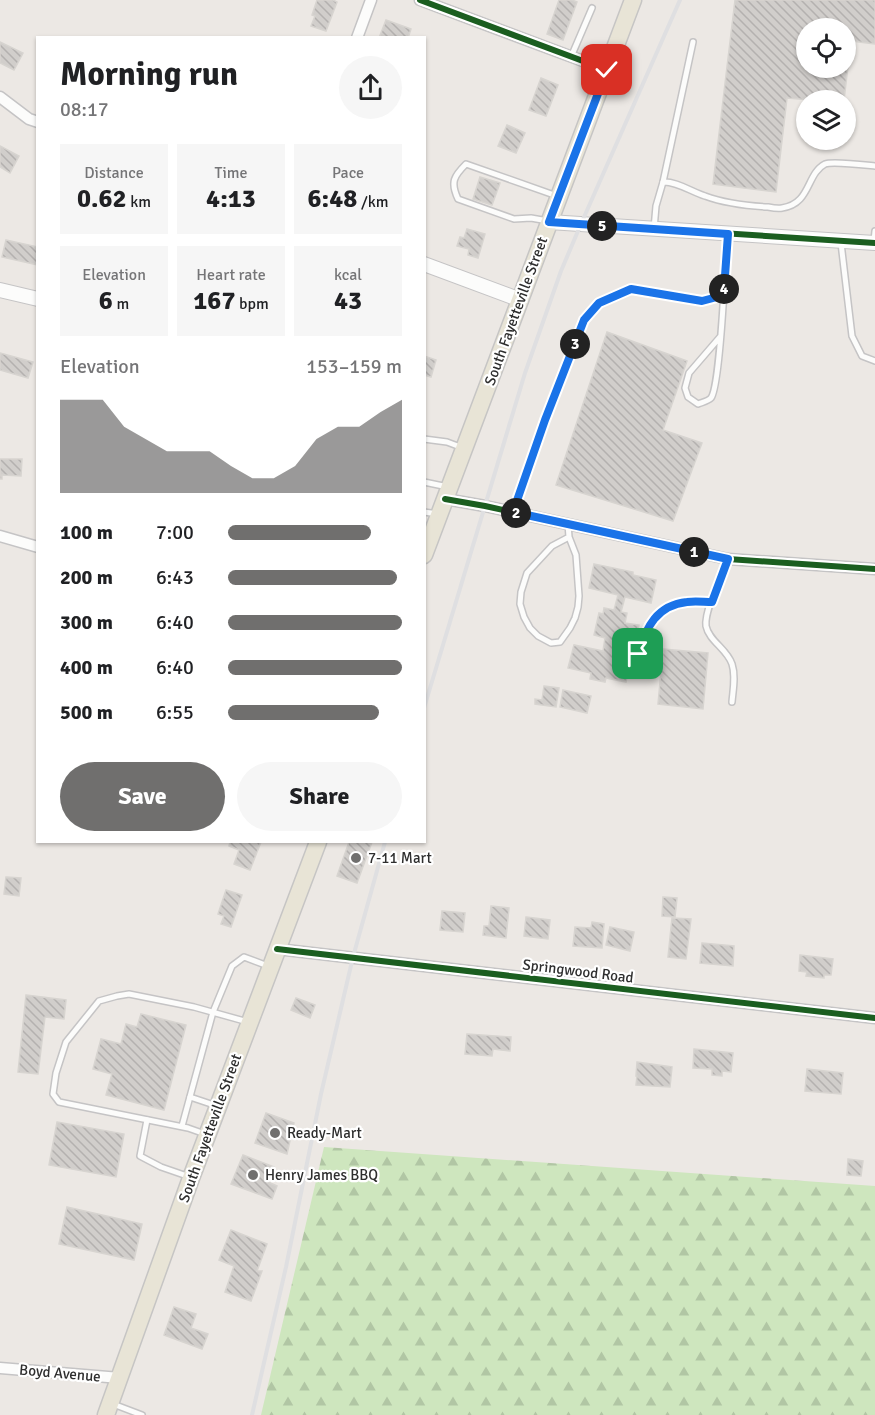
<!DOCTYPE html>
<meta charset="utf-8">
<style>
body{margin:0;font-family:Signika,sans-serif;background:#f6f6f6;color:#202124;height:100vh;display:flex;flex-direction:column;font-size:22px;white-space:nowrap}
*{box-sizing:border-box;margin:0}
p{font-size:20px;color:#757577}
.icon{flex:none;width:33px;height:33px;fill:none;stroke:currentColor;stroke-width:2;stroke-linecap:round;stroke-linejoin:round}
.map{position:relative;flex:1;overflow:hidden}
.sheet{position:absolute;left:36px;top:36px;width:390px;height:807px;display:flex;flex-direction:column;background:#fff;border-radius:0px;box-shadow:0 2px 4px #0004}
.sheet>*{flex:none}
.tools{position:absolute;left:796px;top:18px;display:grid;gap:12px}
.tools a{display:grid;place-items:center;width:60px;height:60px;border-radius:50%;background:#fff;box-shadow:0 2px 4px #0004;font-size:30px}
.pin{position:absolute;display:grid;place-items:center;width:51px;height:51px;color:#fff;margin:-26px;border-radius:12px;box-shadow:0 3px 9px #0006}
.km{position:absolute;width:30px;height:30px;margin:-15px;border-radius:50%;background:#222;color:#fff;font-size:16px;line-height:30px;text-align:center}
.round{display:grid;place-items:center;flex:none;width:63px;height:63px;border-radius:32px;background:#f6f6f6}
.overview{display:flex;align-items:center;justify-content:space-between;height:102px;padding:0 24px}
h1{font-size:33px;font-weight:700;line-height:45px}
.metrics{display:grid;grid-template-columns:repeat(3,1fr);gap:9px;height:102px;padding:6px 24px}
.metrics div{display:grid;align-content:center;border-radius:0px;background:#f6f6f6;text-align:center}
.metrics b{font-size:26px;font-weight:700}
.metrics small{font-size:16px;font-weight:400}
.metrics p{font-size:16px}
.chart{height:168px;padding:12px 24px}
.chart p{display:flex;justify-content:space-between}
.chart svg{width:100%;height:108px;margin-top:6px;fill:#706f6e;opacity:.7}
.primary-button{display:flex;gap:12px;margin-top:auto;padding:12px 24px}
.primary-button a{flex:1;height:69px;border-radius:36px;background:#706f6e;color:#fff;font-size:24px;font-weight:700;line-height:69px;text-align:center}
.primary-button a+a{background:#f6f6f6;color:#202124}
ul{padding:0 24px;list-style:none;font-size:20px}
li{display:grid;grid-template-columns:96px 72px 1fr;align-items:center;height:45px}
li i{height:15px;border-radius:8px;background:#706f6e}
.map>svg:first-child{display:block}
.forest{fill:url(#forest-firs)}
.building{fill:url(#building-back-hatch);stroke:#d7d4d0;stroke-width:1.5;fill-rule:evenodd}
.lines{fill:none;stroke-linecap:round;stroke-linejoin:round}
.service-casing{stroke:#c5c4c5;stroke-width:8}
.minor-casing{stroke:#c5c4c5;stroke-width:13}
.tertiary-casing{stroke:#c5c4c5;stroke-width:16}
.primary-casing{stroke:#c6c5c4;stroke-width:19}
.service{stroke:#fcfcfb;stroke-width:5}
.minor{stroke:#fcfcfb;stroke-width:10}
.tertiary{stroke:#fcfcfb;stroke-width:14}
.primary{stroke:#e8e4d6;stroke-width:16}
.rail{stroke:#dfdfe1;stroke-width:4}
.cycleway-casing{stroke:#fff;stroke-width:10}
.cycleway{stroke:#1b5e20;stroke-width:6}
.route-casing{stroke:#fff;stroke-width:12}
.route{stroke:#1a73e8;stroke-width:8}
.poi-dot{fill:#706f6e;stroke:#fff;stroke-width:2}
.labels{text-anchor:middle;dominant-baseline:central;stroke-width:4.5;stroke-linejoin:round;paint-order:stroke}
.street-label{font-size:15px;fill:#2e2e2e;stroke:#fff}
.poi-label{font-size:15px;fill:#2e2e2e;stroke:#fff;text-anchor:start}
</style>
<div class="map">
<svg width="875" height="1415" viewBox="0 0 875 1415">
<defs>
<pattern id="forest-firs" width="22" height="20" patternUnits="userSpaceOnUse" patternTransform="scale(1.5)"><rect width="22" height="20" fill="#cee6be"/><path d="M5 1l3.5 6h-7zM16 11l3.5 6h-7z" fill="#b1c6a4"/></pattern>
<pattern id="building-back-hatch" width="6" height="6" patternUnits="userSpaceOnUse" patternTransform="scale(1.5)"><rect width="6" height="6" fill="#d1cecb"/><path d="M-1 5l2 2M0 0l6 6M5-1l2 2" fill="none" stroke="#b4b1af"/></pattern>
</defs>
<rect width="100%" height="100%" fill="#ece8e4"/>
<!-- forest -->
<polygon class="forest" points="324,1147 875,1186 875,1415 261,1415"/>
<!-- building -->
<g class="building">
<polygon points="317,0 333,0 337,2 326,31 311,26 315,16 312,15"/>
<polygon points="559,0 572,0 577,2 563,40 547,34"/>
<path d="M735,0H875V44L851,41L844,100H811L787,98L776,192L713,184ZM807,28H846V68H807Z"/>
<polygon points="386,20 411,29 408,38 379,38"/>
<polygon points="0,42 23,53 14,70 0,63"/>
<polygon points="541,78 558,85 546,116 529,110"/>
<polygon points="507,125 525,133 516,153 498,146"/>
<polygon points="0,146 19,156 10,173 0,167"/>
<polygon points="480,177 500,183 492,205 473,199"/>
<polygon points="467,229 485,234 478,258 468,255 469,249 457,246 460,237 464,238"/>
<polygon points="6,240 38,247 38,265 2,257"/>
<polygon points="607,332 687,361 663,430 702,443 673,521 556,485"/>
<polygon points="0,353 33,362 28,378 0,370"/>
<polygon points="424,356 436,360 431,377 424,375"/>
<polygon points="0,459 22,459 21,476 2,475 2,479 0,479"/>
<polygon points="594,564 633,572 633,575 656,580 651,603 625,597 621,612 627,613 625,623 639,625 637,632 629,630 623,657 630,659 626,682 606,678 605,682 590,679 591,673 568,668 574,645 603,651 605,638 594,635 599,613 603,614 604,608 614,610 618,595 589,588"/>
<polygon points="663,649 708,653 703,709 658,704"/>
<polygon points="544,686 559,688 556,707 535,704 535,699 542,700"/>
<polygon points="563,690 591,696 587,713 560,707"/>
<polygon points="230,842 261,842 250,870 234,864 239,850 229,846"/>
<polygon points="349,842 372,842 357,883 337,876"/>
<polygon points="6,877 21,878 19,896 4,894"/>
<polygon points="226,890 242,895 231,927 221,924 224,916 218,914"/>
<polygon points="663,897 677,898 675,917 662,916"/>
<polygon points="491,906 509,908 506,938 483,935 484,926 489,926"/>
<polygon points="442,911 465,913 463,932 440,930"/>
<polygon points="526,917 550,920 548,939 524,936"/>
<polygon points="672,918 691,919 686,959 668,957"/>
<polygon points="592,922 604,924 602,948 573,946 575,927 591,928"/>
<polygon points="610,927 634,932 630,951 606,945"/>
<polygon points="702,943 734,946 733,966 700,963"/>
<polygon points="800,955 833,959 831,975 824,975 824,978 806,976 807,972 799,971"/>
<polygon points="26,995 66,1000 64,1019 45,1017 38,1074 18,1072"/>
<polygon points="296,998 315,1005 310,1018 291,1010"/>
<polygon points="141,1014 186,1025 164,1110 106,1095 112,1074 93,1069 101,1039 121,1044 126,1024 137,1027"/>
<polygon points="467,1034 511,1037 510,1051 493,1049 492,1056 465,1054"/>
<polygon points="694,1049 733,1053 731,1072 722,1071 722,1076 712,1075 712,1069 693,1068"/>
<polygon points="637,1062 672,1067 670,1087 636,1085 637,1076 636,1076"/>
<polygon points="807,1069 843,1073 841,1094 805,1091"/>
<polygon points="266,1113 294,1123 287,1154 255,1143"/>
<polygon points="57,1122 124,1134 116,1177 49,1165"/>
<polygon points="243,1155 274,1167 268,1182 277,1186 272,1199 231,1184"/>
<polygon points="848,1159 863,1161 861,1176 847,1175"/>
<polygon points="67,1207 142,1224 134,1260 59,1244"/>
<polygon points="231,1230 267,1244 257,1271 262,1271 251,1301 225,1292 234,1266 219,1260"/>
<polygon points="174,1307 196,1314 191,1328 208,1334 202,1349 164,1335"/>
</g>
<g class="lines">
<!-- service casing -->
<g class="service-casing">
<g id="service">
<polyline points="571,57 592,8"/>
<polyline points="663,182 693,42"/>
<path d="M548,221L531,218L514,219L458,199C450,182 454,176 466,164L557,196"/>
<path d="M654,229L656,206L663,182C676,181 692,192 705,196C724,203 749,206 768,207C773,208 778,209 782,208C811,204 806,174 825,164C832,161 865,165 875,166"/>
<polyline points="874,241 875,231"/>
<polyline points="841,243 852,336 862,356 875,361"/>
<path d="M720,337L689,373L685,388L688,397L698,404C703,402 708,401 711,398C718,389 723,307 724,290"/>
<polyline points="424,439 447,442 463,448"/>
<polyline points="424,482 448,487"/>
<polyline points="424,512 438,514"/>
<polyline points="513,512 545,421 584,320 599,303 631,289 702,301 718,297 724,290 728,235"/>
<polyline points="568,524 569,537 576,555 579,596 578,607 575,618 570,628 560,642 551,643 538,636 530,628 524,617 520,604 521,592 527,573 552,546 569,537"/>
<path d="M728,559C722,574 704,611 706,626C709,641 727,649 732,664C736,676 733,690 732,702"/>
<path d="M638,654C646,627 657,605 687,602C695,601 704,602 712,602"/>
<polyline points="190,1097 217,1106"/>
<polyline points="147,1120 140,1156 161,1167 190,1177"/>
<polyline points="182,1126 213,1012 232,966 244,957 268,966"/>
<polyline points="205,1134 188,1128 59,1102 53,1094 56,1073 66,1042 99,1001 117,996 129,994 194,1007 248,1022"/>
<polyline points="113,1404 142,1415"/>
</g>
</g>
<!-- minor casing -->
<g class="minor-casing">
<g id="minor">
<polyline points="420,0 607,70"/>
<polyline points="357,38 371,0"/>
<polyline points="0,97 29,119 38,122"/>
<polyline points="445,499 485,506 728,559 875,569"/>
<polyline points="0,536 38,547"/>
<polyline points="277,949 875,1018"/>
<polyline points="0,1368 120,1378"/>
</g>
</g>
<!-- tertiary casing -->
<g class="tertiary-casing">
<g id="tertiary">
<polyline points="549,222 875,243"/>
<polyline points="424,264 521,300"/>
<polyline points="0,290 38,299"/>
</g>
</g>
<!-- primary casing -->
<g class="primary-casing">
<g id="primary">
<polyline points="424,555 633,0"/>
<polyline points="106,1415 191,1178 318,842"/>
</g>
</g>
<!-- service -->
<use href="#service" class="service"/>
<!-- minor -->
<use href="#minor" class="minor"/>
<!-- tertiary -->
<use href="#tertiary" class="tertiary"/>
<!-- primary -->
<use href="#primary" class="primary"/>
<!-- rail -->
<g class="rail">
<polyline points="424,708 525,373 561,271 581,224 680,0"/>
<polyline points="252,1415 286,1267 321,1094 353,957 385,842"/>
</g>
<!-- cycleway casing -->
<g class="cycleway-casing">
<g id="cycleway">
<polyline points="420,0 607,70"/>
<polyline points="549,222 875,243"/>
<polyline points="445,499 485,506 728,559 875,569"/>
<polyline points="277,949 875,1018"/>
</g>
</g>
<!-- cycleway -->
<use href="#cycleway" class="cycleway"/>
</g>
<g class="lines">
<!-- route casing -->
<g class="route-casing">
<path id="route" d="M607,70L549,222L728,234L724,290L717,297L702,301L631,289L599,303L584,320L545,420L513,512L728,559L712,602C704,602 695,601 687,602C657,605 646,627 638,654"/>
</g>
<!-- route -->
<use href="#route" class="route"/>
</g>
<!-- markers -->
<g class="poi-dot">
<circle cx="356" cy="858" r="6"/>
<circle cx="275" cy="1133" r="6"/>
<circle cx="253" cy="1175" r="6"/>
</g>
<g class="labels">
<!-- street labels -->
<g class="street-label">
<text transform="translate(516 311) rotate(-70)">South Fayetteville Street</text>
<text transform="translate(578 971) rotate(7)">Springwood Road</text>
<text transform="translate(210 1128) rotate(-70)">South Fayetteville Street</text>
<text transform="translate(60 1373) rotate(5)">Boyd Avenue</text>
</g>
<!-- poi labels -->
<g class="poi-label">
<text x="368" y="858">7-11 Mart</text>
<text x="287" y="1133">Ready-Mart</text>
<text x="265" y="1175">Henry James BBQ</text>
</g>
</g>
</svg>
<div class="tools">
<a><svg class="icon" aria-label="locate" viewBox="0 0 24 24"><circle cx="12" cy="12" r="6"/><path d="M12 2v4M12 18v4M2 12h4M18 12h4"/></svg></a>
<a><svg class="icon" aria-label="layers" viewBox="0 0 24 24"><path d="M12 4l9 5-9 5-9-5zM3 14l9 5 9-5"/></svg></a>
</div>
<div class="pin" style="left:638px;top:654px;background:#1e9e55"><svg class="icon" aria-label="arrive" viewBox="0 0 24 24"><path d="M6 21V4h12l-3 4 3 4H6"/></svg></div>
<div class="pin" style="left:607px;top:70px;background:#d93025"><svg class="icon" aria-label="check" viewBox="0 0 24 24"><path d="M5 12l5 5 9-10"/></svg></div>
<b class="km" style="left:694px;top:552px">1</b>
<b class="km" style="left:516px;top:513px">2</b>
<b class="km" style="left:575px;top:344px">3</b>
<b class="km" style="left:724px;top:289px">4</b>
<b class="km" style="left:602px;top:226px">5</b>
<section class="sheet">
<div class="overview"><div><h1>Morning run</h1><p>08:17</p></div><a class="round"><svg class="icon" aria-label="share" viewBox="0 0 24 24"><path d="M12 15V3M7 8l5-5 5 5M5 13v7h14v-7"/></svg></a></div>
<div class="metrics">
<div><p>Distance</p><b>0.62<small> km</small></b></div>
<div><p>Time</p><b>4:13</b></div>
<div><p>Pace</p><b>6:48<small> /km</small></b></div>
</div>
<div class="metrics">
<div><p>Elevation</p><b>6<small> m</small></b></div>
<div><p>Heart rate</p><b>167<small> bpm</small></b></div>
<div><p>kcal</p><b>43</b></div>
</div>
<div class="chart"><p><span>Elevation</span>153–159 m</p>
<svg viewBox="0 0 160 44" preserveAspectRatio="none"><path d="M0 44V6L10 6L20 6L30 17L40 22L50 27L60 27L70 27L80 33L90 38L100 38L110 33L120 22L130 17L140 17L150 11L160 6V44z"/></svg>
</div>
<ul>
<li><b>100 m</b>7:00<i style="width:82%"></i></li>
<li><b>200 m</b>6:43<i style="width:97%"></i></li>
<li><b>300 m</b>6:40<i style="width:100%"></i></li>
<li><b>400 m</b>6:40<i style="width:100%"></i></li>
<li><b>500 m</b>6:55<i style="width:87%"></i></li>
</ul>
<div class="primary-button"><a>Save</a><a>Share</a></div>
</section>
</div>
